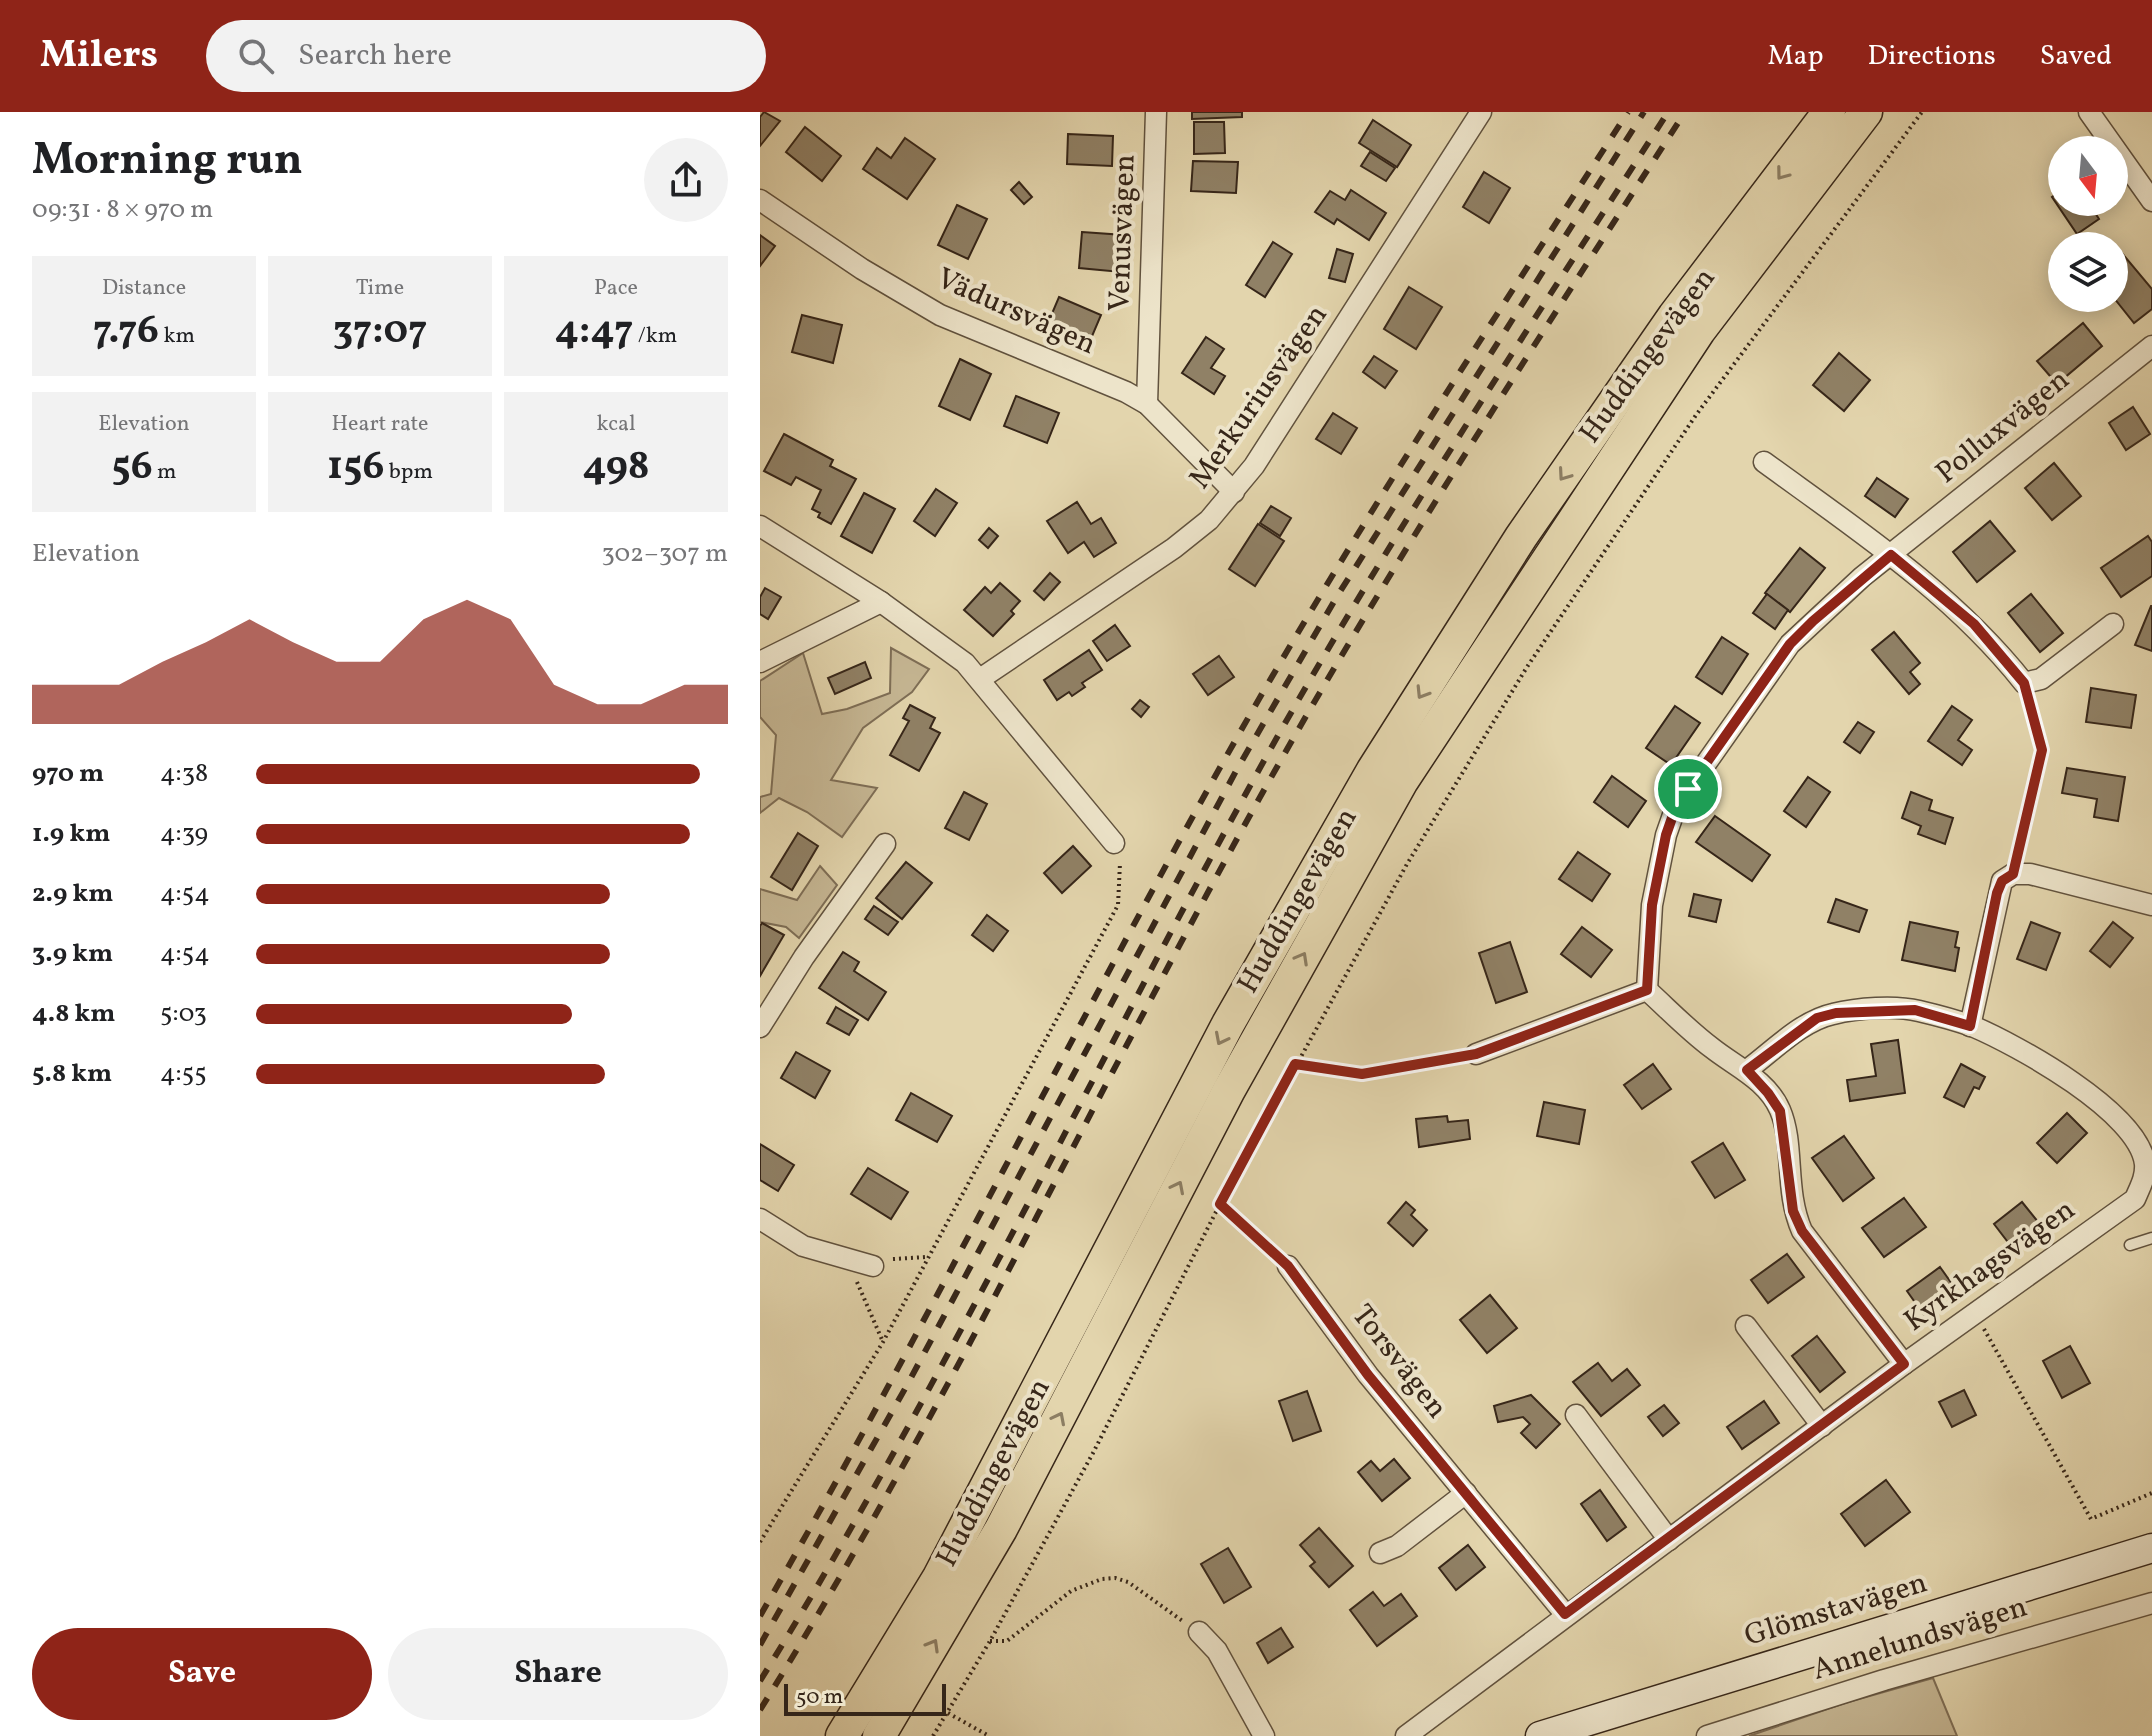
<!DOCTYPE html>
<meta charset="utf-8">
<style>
body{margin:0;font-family:Vollkorn,serif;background:#f2f2f2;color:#202124;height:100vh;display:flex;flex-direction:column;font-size:30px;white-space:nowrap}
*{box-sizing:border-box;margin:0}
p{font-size:26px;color:#757577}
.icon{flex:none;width:44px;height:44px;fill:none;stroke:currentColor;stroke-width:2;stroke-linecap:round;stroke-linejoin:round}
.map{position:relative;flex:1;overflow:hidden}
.drawer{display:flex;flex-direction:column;background:#fff;width:760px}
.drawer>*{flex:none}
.needle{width:52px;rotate:164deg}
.tools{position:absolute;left:1288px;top:24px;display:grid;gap:16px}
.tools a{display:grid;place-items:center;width:80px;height:80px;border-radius:50%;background:#fff;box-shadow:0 4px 20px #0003;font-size:40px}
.scale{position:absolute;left:24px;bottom:20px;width:162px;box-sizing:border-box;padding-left:8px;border:4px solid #362619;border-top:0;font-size:22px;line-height:28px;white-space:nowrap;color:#362619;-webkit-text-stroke:6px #ede4ca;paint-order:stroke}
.pin{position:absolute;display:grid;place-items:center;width:68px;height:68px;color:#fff;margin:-34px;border:4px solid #fff;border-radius:50%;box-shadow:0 2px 8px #0007}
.round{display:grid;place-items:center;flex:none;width:84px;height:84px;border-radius:42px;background:#f2f2f2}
.headline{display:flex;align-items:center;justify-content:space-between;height:136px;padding:0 32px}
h1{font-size:44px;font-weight:700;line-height:60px}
.figures{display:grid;grid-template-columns:repeat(3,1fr);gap:12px;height:136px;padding:8px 32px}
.figures div{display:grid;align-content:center;border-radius:0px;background:#f2f2f2;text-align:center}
.figures b{font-size:40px;font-weight:700}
.figures small{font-size:22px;font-weight:400}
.figures p{font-size:22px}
.chart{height:224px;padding:16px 32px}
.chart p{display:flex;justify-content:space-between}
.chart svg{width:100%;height:144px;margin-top:8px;fill:#8f2418;opacity:.7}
.action{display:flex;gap:16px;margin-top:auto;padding:16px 32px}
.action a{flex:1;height:92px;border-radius:48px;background:#8f2418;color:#fff;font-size:32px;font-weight:700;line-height:92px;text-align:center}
.action a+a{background:#f2f2f2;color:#202124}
ul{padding:0 32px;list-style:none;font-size:26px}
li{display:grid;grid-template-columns:128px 96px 1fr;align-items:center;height:60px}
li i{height:20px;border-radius:10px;background:#8f2418}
header{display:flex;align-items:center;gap:48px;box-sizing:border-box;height:112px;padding:0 40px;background:#8f2418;color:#fff}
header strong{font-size:38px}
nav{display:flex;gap:44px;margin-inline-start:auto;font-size:28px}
.search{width:560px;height:72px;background:#f2f2f2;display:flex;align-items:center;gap:20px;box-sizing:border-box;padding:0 28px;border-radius:44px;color:#757577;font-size:30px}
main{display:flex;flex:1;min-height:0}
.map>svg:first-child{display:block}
.green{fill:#c6b794;stroke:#7e6e56;stroke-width:2}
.building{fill:#908166;stroke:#362619;stroke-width:2}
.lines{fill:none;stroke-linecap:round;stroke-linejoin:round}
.service-casing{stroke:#61523e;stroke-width:13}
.minor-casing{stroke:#61523e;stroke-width:23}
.secondary-casing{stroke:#362619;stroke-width:31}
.primary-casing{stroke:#362619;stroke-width:35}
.path{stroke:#362619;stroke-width:4;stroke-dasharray:2 4;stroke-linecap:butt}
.service{stroke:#ede4ca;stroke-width:10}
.minor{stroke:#ede4ca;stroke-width:20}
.secondary{stroke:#ede4ca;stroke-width:28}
.primary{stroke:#e3d5ad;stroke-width:32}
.rail{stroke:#362619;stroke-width:6;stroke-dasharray:14 14;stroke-linecap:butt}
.oneway{stroke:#8c7e63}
.route-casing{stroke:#fff;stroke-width:16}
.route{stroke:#8f2418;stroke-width:10}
.labels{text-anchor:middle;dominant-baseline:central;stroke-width:8;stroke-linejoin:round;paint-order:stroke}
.street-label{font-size:30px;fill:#362619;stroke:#ede4ca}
</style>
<header>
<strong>Milers</strong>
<div class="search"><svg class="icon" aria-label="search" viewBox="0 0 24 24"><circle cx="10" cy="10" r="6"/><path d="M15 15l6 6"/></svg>Search here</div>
<nav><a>Map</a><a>Directions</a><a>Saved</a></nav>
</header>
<main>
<section class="drawer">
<div class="headline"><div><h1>Morning run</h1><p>09:31 · 8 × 970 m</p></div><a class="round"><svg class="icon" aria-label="share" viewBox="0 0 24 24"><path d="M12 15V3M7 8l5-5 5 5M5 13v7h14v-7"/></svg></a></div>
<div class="figures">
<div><p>Distance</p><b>7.76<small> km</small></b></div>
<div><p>Time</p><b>37:07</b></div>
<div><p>Pace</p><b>4:47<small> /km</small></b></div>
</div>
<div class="figures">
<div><p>Elevation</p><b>56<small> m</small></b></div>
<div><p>Heart rate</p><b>156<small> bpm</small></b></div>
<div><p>kcal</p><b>498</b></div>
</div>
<div class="chart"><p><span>Elevation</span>302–307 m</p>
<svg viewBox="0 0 160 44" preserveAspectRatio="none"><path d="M0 44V32L10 32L20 32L30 25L40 19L50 12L60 19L70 25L80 25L90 12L100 6L110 12L120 32L130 38L140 38L150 32L160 32V44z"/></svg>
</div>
<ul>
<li><b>970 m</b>4:38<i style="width:94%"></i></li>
<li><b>1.9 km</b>4:39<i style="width:92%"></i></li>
<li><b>2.9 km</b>4:54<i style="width:75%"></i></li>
<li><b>3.9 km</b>4:54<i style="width:75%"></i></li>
<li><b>4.8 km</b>5:03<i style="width:67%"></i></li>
<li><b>5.8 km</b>4:55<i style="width:74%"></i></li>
</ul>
<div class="action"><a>Save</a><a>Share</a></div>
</section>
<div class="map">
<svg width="1392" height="1624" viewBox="0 0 1392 1624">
<rect width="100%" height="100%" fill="#e3d5ad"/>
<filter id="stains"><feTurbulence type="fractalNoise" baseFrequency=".0025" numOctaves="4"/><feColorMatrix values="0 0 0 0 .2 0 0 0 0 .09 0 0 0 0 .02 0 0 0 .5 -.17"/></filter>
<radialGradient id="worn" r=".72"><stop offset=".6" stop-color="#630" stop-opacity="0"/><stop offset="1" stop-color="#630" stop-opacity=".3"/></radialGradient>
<!-- green -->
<g class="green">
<polygon points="131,536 169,557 152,580 103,616 71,668 117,676 82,725 47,700 19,686 0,701 0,685 11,682 16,623 0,605 0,569 43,541 62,602 87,597 130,581"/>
<polygon points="60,754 77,773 39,826 26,815 0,810 0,777 37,788"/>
<polygon points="1173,1566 1197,1624 989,1624 1085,1591"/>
</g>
<!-- building -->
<g class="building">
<polygon points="4,0 20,9 0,34 0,5"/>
<polygon points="432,0 482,0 482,5 432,7"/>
<polygon points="613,8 651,33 637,55 599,31"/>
<polygon points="434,10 464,10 465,41 434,42"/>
<polygon points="45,15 81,44 62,69 26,40"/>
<polygon points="308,22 353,24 352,54 307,52"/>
<polygon points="145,26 175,47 147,87 103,57 117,36 131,46"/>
<polygon points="610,40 635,56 626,69 601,54"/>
<polygon points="433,49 478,50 476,81 431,79"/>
<polygon points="362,53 376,54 374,74 360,73"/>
<polygon points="724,60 750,76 729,111 703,95"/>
<polygon points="259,70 272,85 264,92 251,78"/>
<polygon points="591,78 626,101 609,128 577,107 574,112 555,100 570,79 585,88"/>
<polygon points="1302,78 1302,90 1328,90 1339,107 1317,122 1292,85"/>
<polygon points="197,93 227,107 208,147 178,133"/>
<polygon points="322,120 364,123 361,160 319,156"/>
<polygon points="0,123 15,134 0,154"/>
<polygon points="513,130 532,142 505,185 486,173"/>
<polygon points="577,137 593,142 585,170 569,166"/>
<polygon points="1361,140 1392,177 1392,197 1374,211 1354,186 1354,145"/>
<polygon points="649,175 682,195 656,237 624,217"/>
<polygon points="299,185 341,203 327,236 285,218"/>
<polygon points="42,203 82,213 73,251 32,240"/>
<polygon points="1323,211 1342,234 1297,272 1277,249"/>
<polygon points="446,225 464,237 451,256 465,264 454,282 422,261"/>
<polygon points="1079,241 1110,268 1084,299 1053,273"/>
<polygon points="614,244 637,259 625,276 603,260"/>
<polygon points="200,247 231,262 210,308 179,294"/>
<polygon points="256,284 299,301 287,331 244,314"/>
<polygon points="1373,295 1390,322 1366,338 1349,311"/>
<polygon points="573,301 597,316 581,342 556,327"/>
<polygon points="24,322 73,348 70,354 96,367 71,412 58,405 60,401 52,397 61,378 36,365 31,373 4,359"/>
<polygon points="1294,351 1321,384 1292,408 1265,376"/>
<polygon points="1117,366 1148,387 1135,405 1105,384"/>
<polygon points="176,377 197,391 175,424 154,409"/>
<polygon points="104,381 135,397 112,441 81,424"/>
<polygon points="317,390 331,412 341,406 356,431 334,445 324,430 308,441 287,409"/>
<polygon points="511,394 531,406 520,424 500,411"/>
<polygon points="1230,409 1255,439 1217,470 1193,440"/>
<polygon points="498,412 524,429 495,474 469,457"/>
<polygon points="229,416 238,424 228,436 219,428"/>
<polygon points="1388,424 1392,430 1392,464 1361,485 1341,456"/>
<polygon points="1040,436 1065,456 1030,500 1005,481"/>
<polygon points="290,461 300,470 284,488 274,479"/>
<polygon points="240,471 260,489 251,499 254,502 233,524 204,498 225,475 231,481"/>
<polygon points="5,476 21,485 8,507 0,502 0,485"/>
<polygon points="1007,482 1028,498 1015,517 993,501"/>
<polygon points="1271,482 1303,521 1280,540 1248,501"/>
<polygon points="1391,494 1392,494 1392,539 1375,533"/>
<polygon points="355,513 370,534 347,549 333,529"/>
<polygon points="1134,520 1160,551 1150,560 1160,572 1149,582 1112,538"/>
<polygon points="962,525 988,542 962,582 936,565"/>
<polygon points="329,538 342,558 322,571 325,575 312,584 309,580 297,588 284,568"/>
<polygon points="459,544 474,565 448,583 433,562"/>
<polygon points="105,550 111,566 75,582 68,566"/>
<polygon points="1331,576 1376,583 1371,616 1326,610"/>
<polygon points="380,588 389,595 381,605 372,597"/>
<polygon points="150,593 175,606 170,616 180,621 159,659 130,643 149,609 143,606"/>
<polygon points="915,594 940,611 911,653 886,636"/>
<polygon points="1192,594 1212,608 1198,628 1212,638 1202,653 1168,629"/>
<polygon points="1098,610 1114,620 1100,641 1084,630"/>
<polygon points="1307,656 1365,665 1358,709 1334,705 1337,687 1302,681"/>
<polygon points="852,664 886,689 868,715 834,690"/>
<polygon points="1048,665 1070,680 1046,715 1024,699"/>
<polygon points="204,680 227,692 209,728 185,716"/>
<polygon points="1151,680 1172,688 1169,698 1193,706 1185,732 1158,722 1161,714 1142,706"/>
<polygon points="955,704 1010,743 992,769 936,730"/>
<polygon points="38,721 58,734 32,778 11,765"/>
<polygon points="313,734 331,754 302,781 284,761"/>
<polygon points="818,740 850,762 832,789 799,767"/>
<polygon points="146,750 172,771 142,807 116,786"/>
<polygon points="934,782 961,788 956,810 929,804"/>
<polygon points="1076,787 1107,798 1099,820 1068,810"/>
<polygon points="114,794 138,810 128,823 105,807"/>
<polygon points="227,803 248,819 233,839 212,823"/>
<polygon points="1150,810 1198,820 1195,835 1199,836 1195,859 1142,848"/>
<polygon points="1271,810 1300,821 1286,858 1257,847"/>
<polygon points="1353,810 1373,826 1350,855 1330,839"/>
<polygon points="2,811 24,823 0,864 0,814"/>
<polygon points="822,815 852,838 831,865 801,842"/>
<polygon points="750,830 767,880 736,891 719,841"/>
<polygon points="83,840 99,850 94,859 126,880 108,908 59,876"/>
<polygon points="76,895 98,908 89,923 67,911"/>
<polygon points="1138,928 1145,981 1090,989 1087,968 1116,964 1111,932"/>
<polygon points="36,940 70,959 55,986 21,966"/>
<polygon points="893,952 911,977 882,997 864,973"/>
<polygon points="1201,952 1225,965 1219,977 1214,975 1204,995 1184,985"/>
<polygon points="151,981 192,1004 177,1030 136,1008"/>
<polygon points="784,990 825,998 819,1032 777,1024"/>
<polygon points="1307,1001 1327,1021 1297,1051 1277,1031"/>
<polygon points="687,1004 688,1010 708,1008 710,1027 659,1035 656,1007"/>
<polygon points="1084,1024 1114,1066 1083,1089 1052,1046"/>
<polygon points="963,1031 985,1068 955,1086 932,1050"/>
<polygon points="0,1032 34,1053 18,1079 0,1068"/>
<polygon points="108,1056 148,1080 131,1107 91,1082"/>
<polygon points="1144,1086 1166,1115 1124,1145 1102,1116"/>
<polygon points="646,1090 655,1098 651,1103 667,1118 653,1134 628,1111"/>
<polygon points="1262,1090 1283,1116 1254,1138 1234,1112"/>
<polygon points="1027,1142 1044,1165 1008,1191 991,1168"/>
<polygon points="1180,1155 1197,1179 1164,1203 1147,1179"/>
<polygon points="730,1183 757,1216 727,1241 700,1208"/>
<polygon points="1057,1224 1085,1260 1060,1280 1032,1244"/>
<polygon points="1310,1234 1330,1271 1302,1286 1283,1249"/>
<polygon points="838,1251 852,1269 867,1257 880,1273 841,1304 813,1270"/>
<polygon points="1204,1278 1216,1303 1192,1315 1179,1290"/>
<polygon points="547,1279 561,1319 533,1329 519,1289"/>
<polygon points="771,1283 800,1312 776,1336 761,1321 770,1312 763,1305 738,1310 734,1294"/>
<polygon points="1004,1289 1019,1311 982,1337 967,1315"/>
<polygon points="904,1293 919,1311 903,1324 888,1305"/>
<polygon points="634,1347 650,1366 622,1389 598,1360 611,1349 620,1359"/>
<polygon points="1126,1368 1150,1400 1105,1434 1081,1402"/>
<polygon points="840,1378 866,1415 847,1429 821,1392"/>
<polygon points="559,1416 593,1454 569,1475 550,1454 555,1450 540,1433"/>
<polygon points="708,1433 725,1455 696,1478 679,1456"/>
<polygon points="468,1436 491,1475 464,1491 441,1452"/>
<polygon points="613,1480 624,1494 641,1482 657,1504 617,1534 590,1498"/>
<polygon points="521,1516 533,1535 508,1551 497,1531"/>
</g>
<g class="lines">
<!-- service casing -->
<g class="service-casing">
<polyline id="service" points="1370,1133 1392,1126"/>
</g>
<!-- minor casing -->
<g class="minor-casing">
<g id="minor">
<polyline points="1329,0 1392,89"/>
<polyline points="0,88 102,157 180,203 366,280 387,292 474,380"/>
<polyline points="387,292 396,0"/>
<path d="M1004,350C1096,417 1193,481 1264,571L1281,567L1353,512"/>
<polyline points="0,414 121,490 205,551 354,731"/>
<polyline points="0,550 121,490"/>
<polyline points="220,567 414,436 449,408 494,354 721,0"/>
<polyline points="887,878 892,793 906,723 913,703 928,677 1030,532 1102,465 1392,234"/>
<polyline points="1210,914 1242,769 1253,762 1270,762 1392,793"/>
<polyline points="0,915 44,845 125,732"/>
<path d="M716,942L887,878C908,897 929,919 952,936C976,955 1007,968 1020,998C1035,1033 1024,1078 1042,1119L1144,1252"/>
<polyline points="0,1107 43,1134 113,1154"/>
<polyline points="528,1154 608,1263 805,1502"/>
<polyline points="986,1214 1062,1314"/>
<polyline points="816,1303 909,1428"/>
<polyline points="620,1441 637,1434 706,1381"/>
<polyline points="439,1520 457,1539 504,1624"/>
<path d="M646,1624L1144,1252L1375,1087C1380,1075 1386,1065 1385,1052C1379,1000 1257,933 1212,914C1195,908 1176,903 1159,899C1135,893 1097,896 1073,902C1041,909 1013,939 987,958"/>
<polyline points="947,1624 1124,1568 1392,1491"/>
</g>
</g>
<!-- secondary casing -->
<g class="secondary-casing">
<polyline id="secondary" points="780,1624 1392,1436"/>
</g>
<!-- primary casing -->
<g class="primary-casing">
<g id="primary">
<polyline points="82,1624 179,1465 468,912 613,658 761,425 914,204 1069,0"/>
<polyline points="119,1624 241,1417 469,978 642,669 939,219 1106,0"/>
</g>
</g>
<!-- path -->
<g class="path">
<polyline points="1258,743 1282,638 1269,588"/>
<polyline points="535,952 602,962 698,945"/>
<polyline points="460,1092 514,1141"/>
<polyline points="133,1147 166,1145"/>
<polyline points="97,1170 123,1230"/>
<polyline points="1224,1217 1331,1407 1392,1381"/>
<polyline points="0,1430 123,1230 358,793 360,751"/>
<polyline points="230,1529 247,1529 311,1479 342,1467 355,1466 368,1470 424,1510"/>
<polyline points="188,1601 229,1624"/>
<polyline points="173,1624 230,1529 333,1341 460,1092 647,752 767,555 936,303 1162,0"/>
</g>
<!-- service -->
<use href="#service" class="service"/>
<!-- minor -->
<use href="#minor" class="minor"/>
<!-- secondary -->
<use href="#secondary" class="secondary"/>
<!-- primary -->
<use href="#primary" class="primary"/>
<!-- rail -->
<g class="rail">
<path d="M0,1504C162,1224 304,934 462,652C587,429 729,215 868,0"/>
<polyline points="0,1533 146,1275 476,659 576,486 884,0"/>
<path d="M0,1569C179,1280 326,971 490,674C617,442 766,222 908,0"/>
<path d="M0,1598C185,1301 334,983 504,678C634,446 781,223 925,0"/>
</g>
</g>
<!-- one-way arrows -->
<defs><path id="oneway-chevron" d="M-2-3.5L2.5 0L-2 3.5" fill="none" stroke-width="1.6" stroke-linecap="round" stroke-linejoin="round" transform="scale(2)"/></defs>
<g class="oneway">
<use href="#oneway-chevron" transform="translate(1022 62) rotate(127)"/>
<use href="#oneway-chevron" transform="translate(804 363) rotate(125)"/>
<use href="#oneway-chevron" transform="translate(662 581) rotate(122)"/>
<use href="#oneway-chevron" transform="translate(542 846) rotate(-61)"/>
<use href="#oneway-chevron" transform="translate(461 927) rotate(117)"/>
<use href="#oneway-chevron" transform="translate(418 1075) rotate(-63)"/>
<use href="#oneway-chevron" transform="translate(299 1306) rotate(-63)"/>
<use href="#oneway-chevron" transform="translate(173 1533) rotate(-60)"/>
</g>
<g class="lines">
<!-- route casing -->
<g class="route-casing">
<polygon id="route" points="1131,443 1214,512 1264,571 1282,638 1253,762 1242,769 1237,781 1210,914 1155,898 1076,901 1057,906 987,958 1008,981 1020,999 1033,1099 1042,1119 1144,1252 805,1502 608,1263 528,1154 460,1092 535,952 602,962 716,942 887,878 892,793 906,723 913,703 928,677 1030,532 1053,509"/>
</g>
<!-- route -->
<use href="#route" class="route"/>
</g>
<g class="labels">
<!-- street labels -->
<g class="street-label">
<text transform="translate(363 121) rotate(-88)">Venusvägen</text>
<text transform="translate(256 200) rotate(24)">Vädursvägen</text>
<text transform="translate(888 244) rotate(-54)">Huddingevägen</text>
<text transform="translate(499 285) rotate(-55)">Merkuriusvägen</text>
<text transform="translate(1243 315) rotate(-39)">Polluxvägen</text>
<text transform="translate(538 789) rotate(-60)">Huddingevägen</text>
<text transform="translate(1230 1154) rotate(-36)">Kyrkhagsvägen</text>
<text transform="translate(639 1250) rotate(52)">Torsvägen</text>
<text transform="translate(234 1361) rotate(-62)">Huddingevägen</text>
<text transform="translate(1076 1498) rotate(-17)">Glömstavägen</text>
<text transform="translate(1160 1527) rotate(-17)">Annelundsvägen</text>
</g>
</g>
<rect width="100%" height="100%" filter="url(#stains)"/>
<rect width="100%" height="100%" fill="url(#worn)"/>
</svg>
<div class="tools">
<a><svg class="needle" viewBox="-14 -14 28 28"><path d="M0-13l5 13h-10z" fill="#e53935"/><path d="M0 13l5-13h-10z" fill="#757577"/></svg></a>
<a><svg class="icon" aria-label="layers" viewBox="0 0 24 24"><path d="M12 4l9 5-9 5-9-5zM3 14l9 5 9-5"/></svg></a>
</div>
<div class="scale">50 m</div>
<div class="pin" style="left:928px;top:677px;background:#1e9e55"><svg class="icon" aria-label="arrive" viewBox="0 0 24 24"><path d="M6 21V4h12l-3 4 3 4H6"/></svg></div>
</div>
</main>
